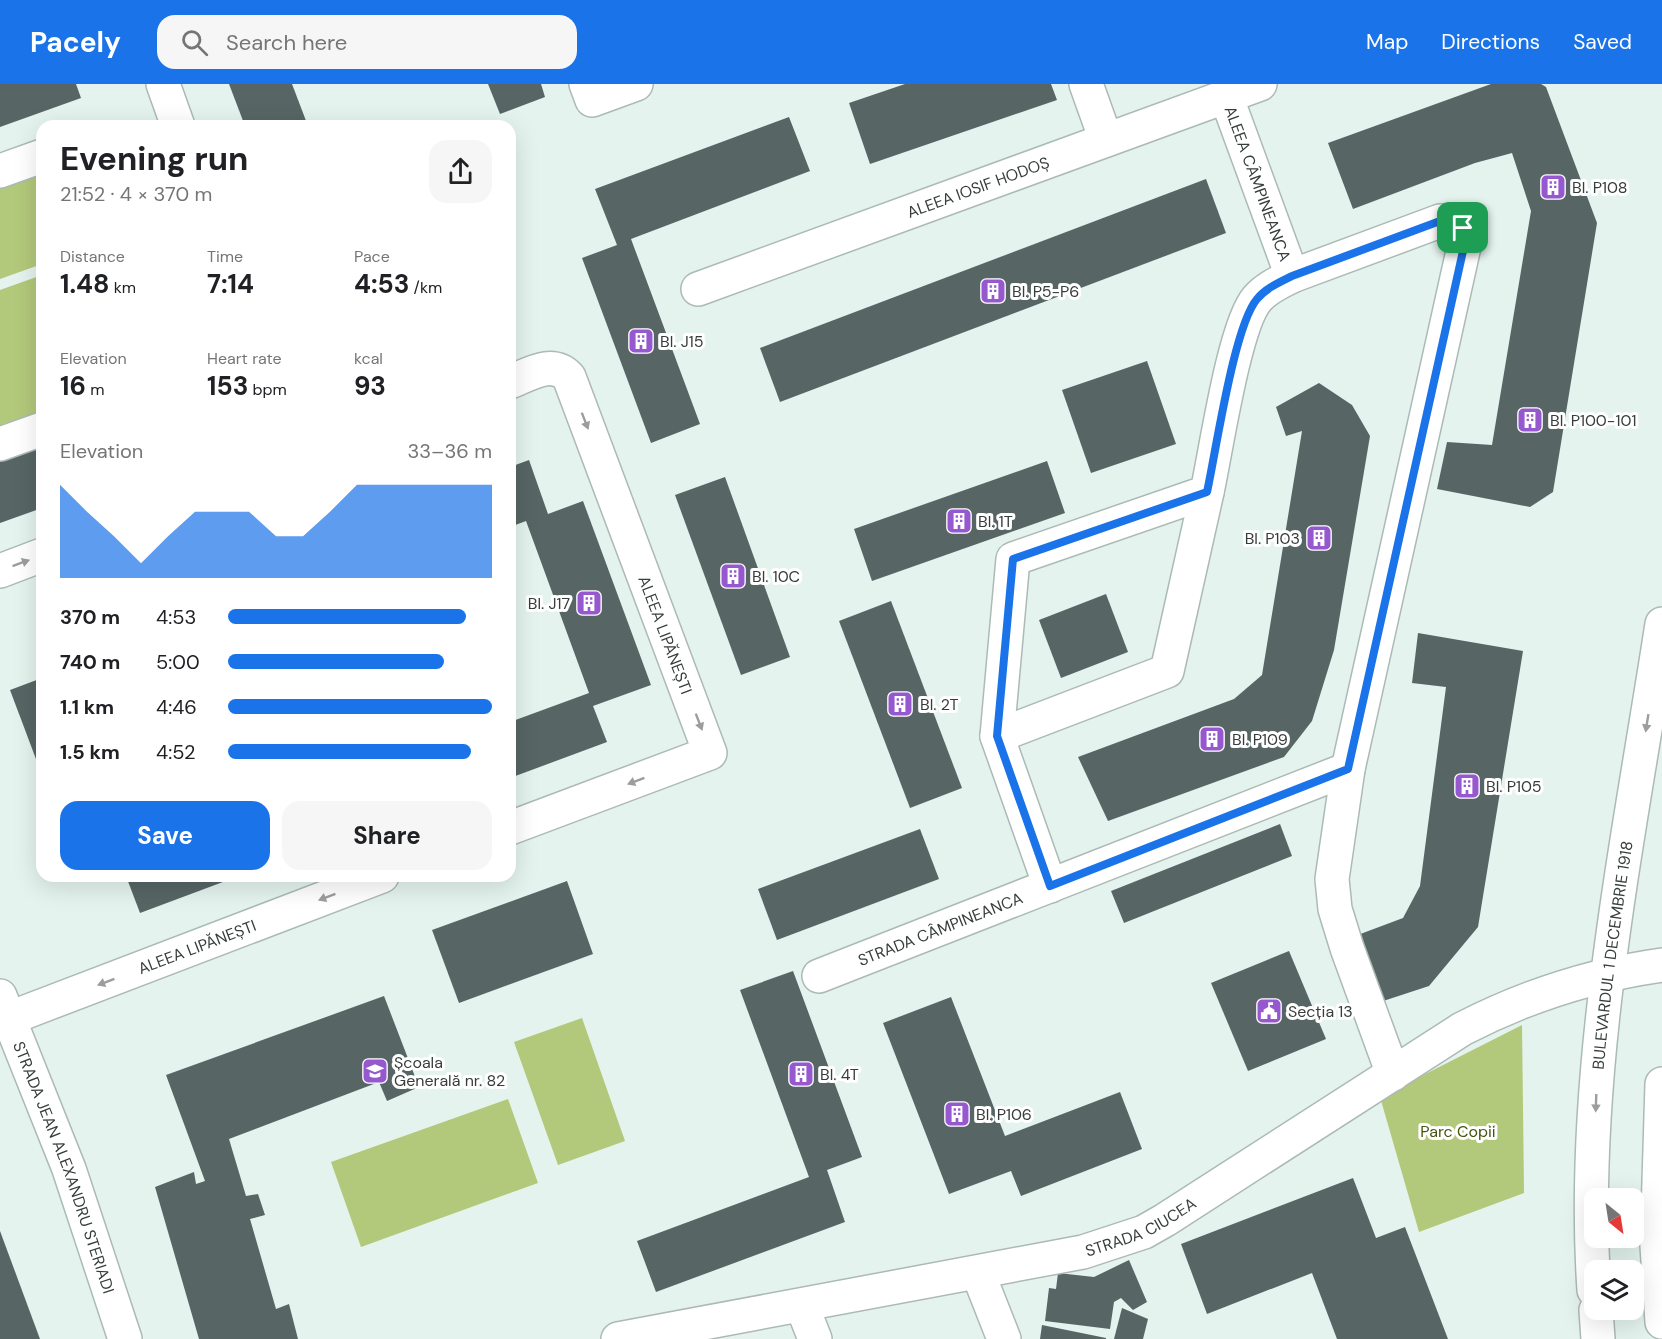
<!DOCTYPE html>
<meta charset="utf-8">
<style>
body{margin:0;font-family:"DM Sans",sans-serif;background:#f6f6f6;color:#202124;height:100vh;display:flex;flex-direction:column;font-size:22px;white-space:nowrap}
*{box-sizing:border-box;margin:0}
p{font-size:20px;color:#757577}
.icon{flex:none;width:33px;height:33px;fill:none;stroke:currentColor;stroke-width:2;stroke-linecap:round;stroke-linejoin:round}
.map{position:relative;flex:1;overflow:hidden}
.side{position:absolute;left:36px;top:36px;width:480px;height:762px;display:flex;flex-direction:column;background:#fff;border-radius:18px;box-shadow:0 6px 24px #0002}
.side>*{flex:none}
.needle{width:39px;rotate:150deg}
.tools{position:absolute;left:1584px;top:1104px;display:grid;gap:12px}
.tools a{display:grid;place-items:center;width:60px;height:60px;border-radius:12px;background:#fff;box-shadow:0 6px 24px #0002;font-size:30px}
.pin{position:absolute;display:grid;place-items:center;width:51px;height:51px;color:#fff;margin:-26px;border-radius:12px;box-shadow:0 3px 9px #0006}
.round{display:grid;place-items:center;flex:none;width:63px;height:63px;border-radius:18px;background:#f6f6f6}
.headline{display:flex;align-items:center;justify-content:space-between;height:102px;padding:0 24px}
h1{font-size:33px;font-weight:700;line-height:45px}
.figures{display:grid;grid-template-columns:repeat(3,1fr);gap:9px;height:102px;padding:6px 24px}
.figures div{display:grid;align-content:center}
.figures b{font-size:26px;font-weight:700}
.figures small{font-size:16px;font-weight:400}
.figures p{font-size:16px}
.chart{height:168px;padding:12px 24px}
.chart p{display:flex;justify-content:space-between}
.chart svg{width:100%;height:108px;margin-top:6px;fill:#1a73e8;opacity:.7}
.action{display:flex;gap:12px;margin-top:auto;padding:12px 24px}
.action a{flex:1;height:69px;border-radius:18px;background:#1a73e8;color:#fff;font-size:24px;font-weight:700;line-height:69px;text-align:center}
.action a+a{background:#f6f6f6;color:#202124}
ul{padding:0 24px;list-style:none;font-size:20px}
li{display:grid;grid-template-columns:96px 72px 1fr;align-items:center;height:45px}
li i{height:15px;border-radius:8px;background:#1a73e8}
header{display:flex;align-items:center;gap:36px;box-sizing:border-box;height:84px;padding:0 30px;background:#1a73e8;color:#fff}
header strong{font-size:28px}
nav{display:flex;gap:33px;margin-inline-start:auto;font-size:21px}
.search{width:420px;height:54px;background:#f6f6f6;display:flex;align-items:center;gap:15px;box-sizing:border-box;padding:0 21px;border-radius:18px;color:#757577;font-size:22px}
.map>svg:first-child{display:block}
.green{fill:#b2c87a}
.building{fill:#576565}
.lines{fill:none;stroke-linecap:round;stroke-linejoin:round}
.minor-casing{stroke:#acbab5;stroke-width:36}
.major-casing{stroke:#acbab5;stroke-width:36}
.minor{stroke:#fff;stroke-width:33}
.major{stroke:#fff;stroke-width:33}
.oneway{fill:#9b9e9d}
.route-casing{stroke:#fff;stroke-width:12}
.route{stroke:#1a73e8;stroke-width:8}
.labels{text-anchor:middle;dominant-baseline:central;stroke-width:6;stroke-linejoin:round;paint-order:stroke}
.street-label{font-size:16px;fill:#373d3b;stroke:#fff}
.poi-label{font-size:16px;fill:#373d3b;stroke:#fff;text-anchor:start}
.park-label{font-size:16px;fill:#45540f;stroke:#fff}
</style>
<header>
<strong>Pacely</strong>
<div class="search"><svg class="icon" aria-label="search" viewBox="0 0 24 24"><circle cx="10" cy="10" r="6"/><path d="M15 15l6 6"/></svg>Search here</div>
<nav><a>Map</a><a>Directions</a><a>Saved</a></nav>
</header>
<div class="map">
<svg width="1662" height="1255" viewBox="0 0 1662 1255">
<rect width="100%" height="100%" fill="#e4f3ee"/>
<!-- green -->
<g class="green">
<polygon points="42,77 42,180 0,195 0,93"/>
<polygon points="42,191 42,327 0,342 0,206"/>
<polygon points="582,934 625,1057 558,1081 514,958"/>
<polygon points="1522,941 1524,1109 1419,1148 1380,1013"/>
<polygon points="508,1015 538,1099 361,1163 331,1078"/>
</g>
<!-- building -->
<g class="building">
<polygon points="0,0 76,0 81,14 0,43"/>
<polygon points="229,0 292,0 308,42 245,42"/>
<polygon points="488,0 541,0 545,13 500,30"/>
<polygon points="905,0 1051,0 1057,16 870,80 849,19"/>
<polygon points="1491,0 1541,0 1546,3 1597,139 1553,408 1530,423 1437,405 1447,358 1492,361 1531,127 1512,69 1475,79 1353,125 1328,59"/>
<polygon points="789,33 810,87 631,155 700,340 651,359 582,174 617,161 595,105"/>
<polygon points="1206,95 1226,149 780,318 760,264"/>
<polygon points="1147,277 1176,360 1091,389 1062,306"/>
<polygon points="1319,299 1352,321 1370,352 1334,566 1312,637 1284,673 1108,737 1078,673 1234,615 1262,591 1302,347 1286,352 1276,323"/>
<polygon points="42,353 42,424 0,439 0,368"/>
<polygon points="529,376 548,430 583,417 651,601 593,622 607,658 510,694 510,638 589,609 526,437 510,443 510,383"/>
<polygon points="1047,377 1065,429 872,497 854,445"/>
<polygon points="725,393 790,573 741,591 675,411"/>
<polygon points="1106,510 1128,568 1061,594 1039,536"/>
<polygon points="891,517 962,704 910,724 839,537"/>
<polygon points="1418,549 1523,567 1478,843 1429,902 1371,921 1355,852 1403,834 1420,802 1446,603 1412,599"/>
<polygon points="42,594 42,691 10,606"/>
<polygon points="1280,740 1292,772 1124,839 1111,807"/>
<polygon points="920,745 939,795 777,856 758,805"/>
<polygon points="126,792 239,792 140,829"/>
<polygon points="567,797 593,870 459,919 432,846"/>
<polygon points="1289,867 1326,955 1248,987 1211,899"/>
<polygon points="793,887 862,1073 827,1086 845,1138 656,1208 637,1157 809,1093 740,906"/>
<polygon points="384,912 419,1003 387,1017 379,998 229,1055 246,1112 258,1110 265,1131 250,1135 276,1225 289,1220 298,1255 199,1255 155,1103 194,1088 196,1100 205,1097 166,991"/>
<polygon points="951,913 1005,1052 1120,1008 1142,1065 1021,1112 1011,1087 949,1110 883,939"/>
<polygon points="1353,1094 1376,1154 1405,1143 1448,1255 1337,1255 1312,1189 1207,1230 1181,1160"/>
<polygon points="0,1147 40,1255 0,1255"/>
<polygon points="1129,1176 1147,1218 1133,1226 1121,1214 1114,1218 1110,1245 1045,1237 1049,1204 1056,1205 1058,1189 1094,1193"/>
<polygon points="1122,1224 1148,1235 1143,1255 1114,1255"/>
<polygon points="1042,1241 1106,1254 1106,1255 1040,1255"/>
</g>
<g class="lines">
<!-- minor casing -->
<g class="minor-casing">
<g id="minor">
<polyline points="163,0 178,42"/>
<polyline points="586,0 592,16 636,0"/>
<polyline points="1086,0 1106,56"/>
<path id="s1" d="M1226,12L1292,192"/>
<polyline points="0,87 42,72"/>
<path id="s2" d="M698,205L1260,0"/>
<path id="s3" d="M510,298C530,290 552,275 569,293L710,669L510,744"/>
<polyline points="0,360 42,345"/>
<polyline points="0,487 42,471"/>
<polyline points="997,652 1167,587 1207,408"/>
<path d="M1050,802L997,652L1013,475L1207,408C1216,367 1234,242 1257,215C1266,204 1280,198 1292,192L1440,137H1452L1463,144L1465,158L1348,685L1332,795L1335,825L1347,864L1393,990"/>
<path id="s4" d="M819,892L1348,685"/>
<path id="s5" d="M0,912L69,1085L125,1255"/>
<path id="s6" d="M10,934L382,792"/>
<polyline points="978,1189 1004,1255"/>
<polyline points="802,1222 815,1255"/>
<path id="s7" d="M618,1255L1083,1168L1144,1148L1165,1136L1462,945C1526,912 1590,891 1662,881"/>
</g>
</g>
<!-- major casing -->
<g class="major-casing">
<g id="major">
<polyline points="1662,1000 1657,1162 1662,1238"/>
<path id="s8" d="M1594,1206C1579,989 1629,755 1662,540"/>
<polyline points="1596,1226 1598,1255"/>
</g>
</g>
<!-- minor -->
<use href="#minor" class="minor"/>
<!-- major -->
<use href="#major" class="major"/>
</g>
<!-- one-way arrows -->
<defs><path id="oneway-solid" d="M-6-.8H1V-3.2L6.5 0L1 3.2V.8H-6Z" transform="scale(1.5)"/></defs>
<g class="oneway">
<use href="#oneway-solid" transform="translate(585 337) rotate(69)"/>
<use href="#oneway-solid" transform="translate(21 479) rotate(-20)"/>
<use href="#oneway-solid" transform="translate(699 638) rotate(69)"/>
<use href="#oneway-solid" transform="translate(1647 639) rotate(99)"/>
<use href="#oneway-solid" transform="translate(636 697) rotate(159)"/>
<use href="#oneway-solid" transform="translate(327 813) rotate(159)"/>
<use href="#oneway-solid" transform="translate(106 898) rotate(159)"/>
<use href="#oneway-solid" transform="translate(1596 1019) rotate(92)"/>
</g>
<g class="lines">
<!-- route casing -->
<g class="route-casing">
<path id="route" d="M1440,137H1452L1463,144L1465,158L1348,685L1050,802L997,652L1013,475L1207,408C1216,367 1234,242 1257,215C1266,204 1280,198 1292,192Z"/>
</g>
<!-- route -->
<use href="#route" class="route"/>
</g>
<!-- icons -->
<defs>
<g id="building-square" transform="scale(1.35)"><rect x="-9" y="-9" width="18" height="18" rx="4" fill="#9658ce" stroke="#fff"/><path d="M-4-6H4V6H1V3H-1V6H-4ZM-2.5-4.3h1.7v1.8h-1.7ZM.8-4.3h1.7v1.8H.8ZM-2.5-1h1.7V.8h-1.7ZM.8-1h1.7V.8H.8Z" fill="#fff"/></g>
<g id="civic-square" transform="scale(1.35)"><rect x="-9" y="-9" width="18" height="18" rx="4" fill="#9658ce" stroke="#fff"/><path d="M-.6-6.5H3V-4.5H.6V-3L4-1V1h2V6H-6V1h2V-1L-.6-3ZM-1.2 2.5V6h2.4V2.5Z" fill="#fff"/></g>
<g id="school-square" transform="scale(1.35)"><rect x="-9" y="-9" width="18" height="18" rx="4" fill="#9658ce" stroke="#fff"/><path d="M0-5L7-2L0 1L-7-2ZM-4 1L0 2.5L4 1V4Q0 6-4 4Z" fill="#fff"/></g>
</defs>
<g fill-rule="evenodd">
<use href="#building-square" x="1553" y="103"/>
<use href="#building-square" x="993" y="207"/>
<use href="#building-square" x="641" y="257"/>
<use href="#building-square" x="1530" y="336"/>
<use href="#building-square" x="959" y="437"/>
<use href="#building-square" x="1319" y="454"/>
<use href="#building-square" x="733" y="492"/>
<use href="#building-square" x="589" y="519"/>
<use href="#building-square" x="900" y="620"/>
<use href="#building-square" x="1212" y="655"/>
<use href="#building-square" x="1467" y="702"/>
<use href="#civic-square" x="1269" y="927"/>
<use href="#school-square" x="375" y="987"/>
<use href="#building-square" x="801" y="990"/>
<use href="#building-square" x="957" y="1030"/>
</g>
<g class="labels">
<!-- street labels -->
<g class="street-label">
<text stroke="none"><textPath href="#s1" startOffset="93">ALEEA CÂMPINEANCA</textPath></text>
<text stroke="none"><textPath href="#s2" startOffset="298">ALEEA IOSIF HODOȘ</textPath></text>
<text stroke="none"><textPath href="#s3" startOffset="339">ALEEA LIPĂNEȘTI</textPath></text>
<text stroke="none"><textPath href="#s4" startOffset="130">STRADA CÂMPINEANCA</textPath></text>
<text stroke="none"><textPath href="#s6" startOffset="200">ALEEA LIPĂNEȘTI</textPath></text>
<text stroke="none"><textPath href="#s8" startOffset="336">BULEVARDUL 1 DECEMBRIE 1918</textPath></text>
<text stroke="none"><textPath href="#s5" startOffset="183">STRADA JEAN ALEXANDRU STERIADI</textPath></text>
<text stroke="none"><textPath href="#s7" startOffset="536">STRADA CIUCEA</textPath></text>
</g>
<!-- poi labels -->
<g class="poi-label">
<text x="1572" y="103">Bl. P108</text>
<text x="1012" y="207">Bl. P5-P6</text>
<text x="660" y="257">Bl. J15</text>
<text x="1550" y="336">Bl. P100-101</text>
<text x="978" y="437">Bl. 1T</text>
<text x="1300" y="454" text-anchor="end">Bl. P103</text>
<text x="752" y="492">Bl. 10C</text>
<text x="570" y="519" text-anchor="end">Bl. J17</text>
<text x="920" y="620">Bl. 2T</text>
<text x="1232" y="655">Bl. P109</text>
<text x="1486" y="702">Bl. P105</text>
<text x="1288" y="927">Secția 13</text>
<text x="394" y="978">Școala<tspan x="394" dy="18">Generală nr. 82</tspan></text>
<text x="820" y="990">Bl. 4T</text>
<text x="976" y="1030">Bl. P106</text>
</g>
<!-- park labels -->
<g class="park-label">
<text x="1458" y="1047">Parc Copii</text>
</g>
</g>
</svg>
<div class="tools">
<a><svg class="needle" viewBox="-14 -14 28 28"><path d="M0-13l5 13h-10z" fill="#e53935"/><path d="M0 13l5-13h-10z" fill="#757577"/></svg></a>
<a><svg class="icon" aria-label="layers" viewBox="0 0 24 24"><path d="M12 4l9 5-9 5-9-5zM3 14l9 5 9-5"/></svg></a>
</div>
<div class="pin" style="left:1463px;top:144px;background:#1e9e55"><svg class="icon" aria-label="arrive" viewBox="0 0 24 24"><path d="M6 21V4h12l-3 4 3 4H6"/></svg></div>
<section class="side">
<div class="headline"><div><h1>Evening run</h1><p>21:52 · 4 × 370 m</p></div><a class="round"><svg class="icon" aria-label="share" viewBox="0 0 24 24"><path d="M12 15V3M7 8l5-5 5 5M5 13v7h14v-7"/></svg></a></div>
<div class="figures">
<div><p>Distance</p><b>1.48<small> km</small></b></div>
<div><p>Time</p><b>7:14</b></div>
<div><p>Pace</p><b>4:53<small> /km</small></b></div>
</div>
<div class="figures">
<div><p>Elevation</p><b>16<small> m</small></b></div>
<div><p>Heart rate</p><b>153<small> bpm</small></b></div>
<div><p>kcal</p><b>93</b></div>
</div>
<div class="chart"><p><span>Elevation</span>33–36 m</p>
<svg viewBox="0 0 160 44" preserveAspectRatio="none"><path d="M0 44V6L10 17L20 27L30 38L40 27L50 17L60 17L70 17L80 27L90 27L100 17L110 6L120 6L130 6L140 6L150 6L160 6V44z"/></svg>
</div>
<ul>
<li><b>370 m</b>4:53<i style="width:90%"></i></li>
<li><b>740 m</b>5:00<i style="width:82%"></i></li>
<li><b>1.1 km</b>4:46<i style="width:100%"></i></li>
<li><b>1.5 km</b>4:52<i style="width:92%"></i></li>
</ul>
<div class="action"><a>Save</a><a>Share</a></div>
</section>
</div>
